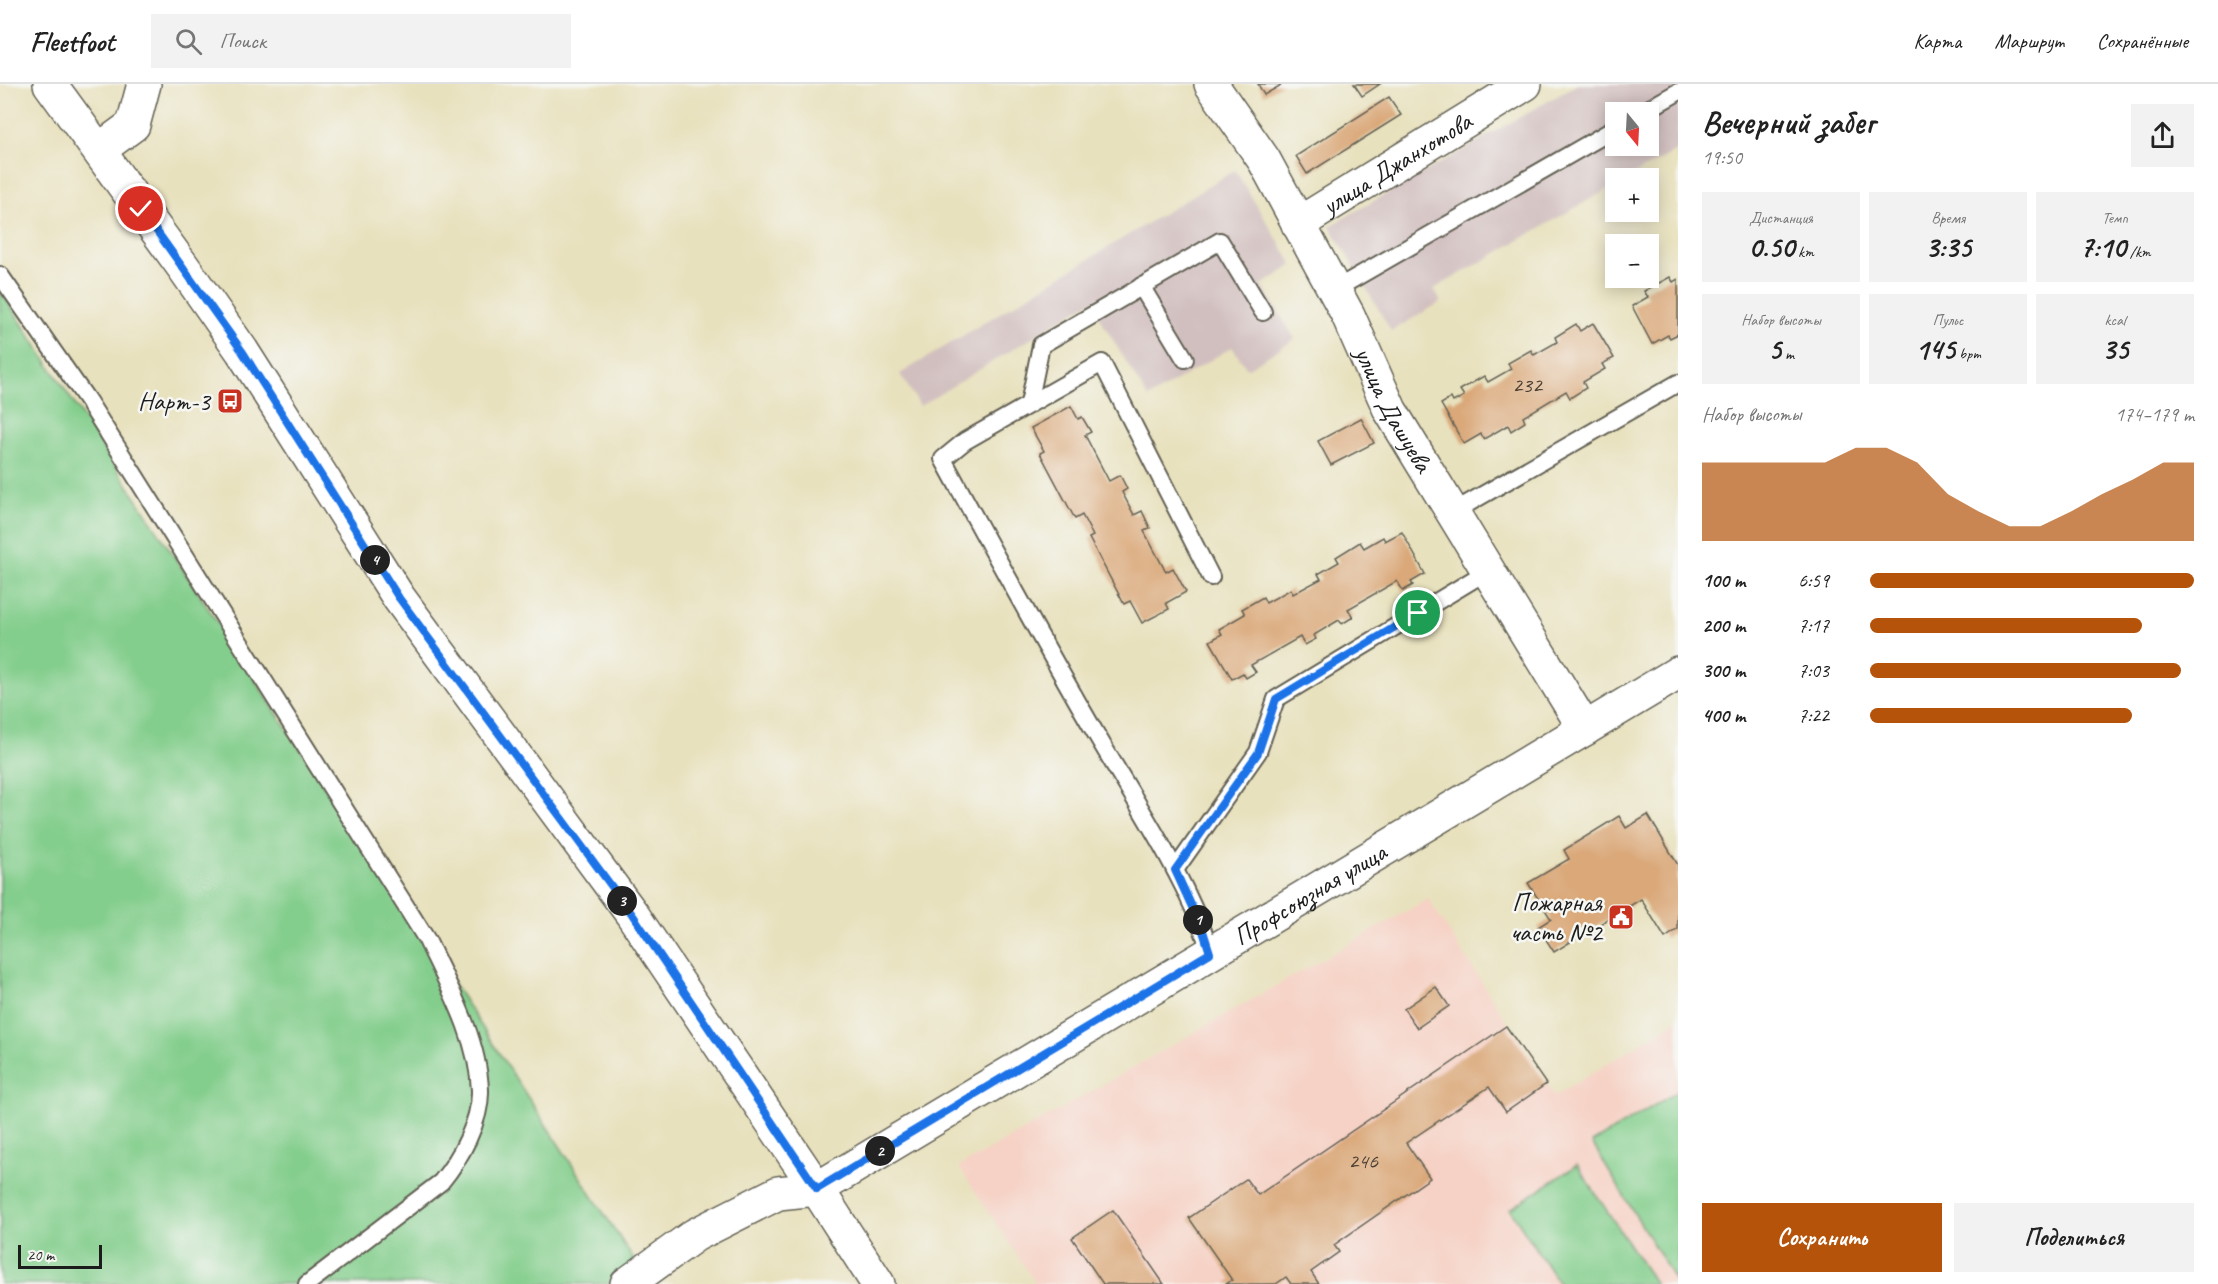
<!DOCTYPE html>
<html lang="ru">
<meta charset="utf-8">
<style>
body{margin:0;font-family:Caveat,sans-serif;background:#f2f2f2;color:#222;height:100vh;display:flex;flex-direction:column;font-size:22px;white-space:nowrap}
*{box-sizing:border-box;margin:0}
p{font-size:20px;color:#767676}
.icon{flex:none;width:33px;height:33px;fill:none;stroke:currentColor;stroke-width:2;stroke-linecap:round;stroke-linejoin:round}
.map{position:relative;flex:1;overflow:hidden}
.sheet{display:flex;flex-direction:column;background:#fff;width:540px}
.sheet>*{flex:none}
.needle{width:39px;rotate:162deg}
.controls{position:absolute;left:1605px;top:18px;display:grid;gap:12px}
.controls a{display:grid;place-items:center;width:54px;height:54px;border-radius:0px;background:#fff;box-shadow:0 3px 15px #0003;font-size:30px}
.scale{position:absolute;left:18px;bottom:15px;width:84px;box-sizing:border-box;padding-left:6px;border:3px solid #1c1c1c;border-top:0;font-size:16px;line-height:21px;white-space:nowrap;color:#1c1c1c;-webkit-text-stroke:4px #f6f6f2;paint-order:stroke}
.pin{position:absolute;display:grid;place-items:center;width:51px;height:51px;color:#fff;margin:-26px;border:3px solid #fff;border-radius:50%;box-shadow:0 2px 6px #0007}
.km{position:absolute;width:30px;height:30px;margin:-15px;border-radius:50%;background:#222;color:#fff;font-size:16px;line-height:30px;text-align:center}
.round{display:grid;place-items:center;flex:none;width:63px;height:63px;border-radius:0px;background:#f2f2f2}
.overview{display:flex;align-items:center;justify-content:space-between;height:102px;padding:0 24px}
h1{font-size:33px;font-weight:600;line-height:45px}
.metrics{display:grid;grid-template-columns:repeat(3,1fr);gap:9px;height:102px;padding:6px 24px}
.metrics div{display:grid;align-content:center;border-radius:0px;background:#f2f2f2;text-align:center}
.metrics b{font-size:30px;font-weight:600}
.metrics small{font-size:16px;font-weight:400}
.metrics p{font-size:16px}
.chart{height:168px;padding:12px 24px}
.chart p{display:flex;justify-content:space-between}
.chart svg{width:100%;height:108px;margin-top:6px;fill:#b45309;opacity:.7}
.button{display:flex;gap:12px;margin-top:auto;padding:12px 24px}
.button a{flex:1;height:69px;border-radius:0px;background:#b45309;color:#fff;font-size:24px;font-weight:600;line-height:69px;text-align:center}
.button a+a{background:#f2f2f2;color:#222}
ul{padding:0 24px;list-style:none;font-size:20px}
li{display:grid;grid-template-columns:96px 72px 1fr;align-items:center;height:45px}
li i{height:15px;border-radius:8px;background:#b45309}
header{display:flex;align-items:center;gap:36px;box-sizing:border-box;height:84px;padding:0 30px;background:#fff;border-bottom:2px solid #e0e0e0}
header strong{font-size:28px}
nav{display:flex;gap:33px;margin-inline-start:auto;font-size:21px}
.search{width:420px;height:54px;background:#f2f2f2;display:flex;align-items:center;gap:15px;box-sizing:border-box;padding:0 21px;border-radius:0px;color:#767676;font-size:22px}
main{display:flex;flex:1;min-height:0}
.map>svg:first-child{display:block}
.built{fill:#f6d1c5}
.industrial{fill:#d1bfbf;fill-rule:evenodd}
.green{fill:#83ce8c;stroke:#507554;stroke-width:1.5}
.building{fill:#daa879}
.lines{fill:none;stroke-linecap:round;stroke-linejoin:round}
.service-casing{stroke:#636154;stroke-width:20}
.minor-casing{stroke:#636154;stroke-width:36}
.tertiary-casing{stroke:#636154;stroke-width:36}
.service{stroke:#fff;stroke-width:16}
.minor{stroke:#fff;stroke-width:33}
.tertiary{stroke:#fff;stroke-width:33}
.route-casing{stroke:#fff;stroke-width:12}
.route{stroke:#1a73e8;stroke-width:8}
.labels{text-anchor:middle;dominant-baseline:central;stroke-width:5;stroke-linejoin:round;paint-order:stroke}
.number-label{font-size:22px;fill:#4c3f33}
.street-label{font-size:26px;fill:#1c1c1c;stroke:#f6f6f2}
.poi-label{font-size:26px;fill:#1c1c1c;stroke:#f6f6f2;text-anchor:end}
</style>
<header>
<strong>Fleetfoot</strong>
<div class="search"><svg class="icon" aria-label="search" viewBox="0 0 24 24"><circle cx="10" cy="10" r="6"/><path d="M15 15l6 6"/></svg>Поиск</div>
<nav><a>Карта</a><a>Маршрут</a><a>Сохранённые</a></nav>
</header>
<main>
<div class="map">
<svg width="1678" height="1200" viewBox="0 0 1678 1200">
<rect width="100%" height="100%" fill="#f6f6f2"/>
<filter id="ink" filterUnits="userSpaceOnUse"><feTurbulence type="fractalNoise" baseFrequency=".0167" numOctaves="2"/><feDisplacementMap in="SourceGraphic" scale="12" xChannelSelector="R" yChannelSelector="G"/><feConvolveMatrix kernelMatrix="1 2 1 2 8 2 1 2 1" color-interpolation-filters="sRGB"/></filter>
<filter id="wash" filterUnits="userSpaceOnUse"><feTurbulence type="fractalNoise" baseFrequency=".008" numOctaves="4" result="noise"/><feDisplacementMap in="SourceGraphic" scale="24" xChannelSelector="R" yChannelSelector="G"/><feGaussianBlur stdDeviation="1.35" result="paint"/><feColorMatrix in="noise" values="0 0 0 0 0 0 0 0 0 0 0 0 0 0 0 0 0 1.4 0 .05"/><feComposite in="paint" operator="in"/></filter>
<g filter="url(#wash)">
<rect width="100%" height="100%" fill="#e8e1bd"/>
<!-- built -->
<polygon class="built" points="1428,815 1555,1012 1678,936 1678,1200 1036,1200 959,1083"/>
<!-- industrial -->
<g class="industrial">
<path d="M1578,0H1678V66L1627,94H1616L1615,101L1434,205L1441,218L1391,247L1330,142ZM1616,28H1648V62H1616Z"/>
<polygon points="1235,86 1293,181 1262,201 1295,255 1247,285 1232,263 1148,314 1090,218 920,322 900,290"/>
</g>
<!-- green -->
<g class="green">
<polygon points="0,206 650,1200 0,1200"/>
<polygon points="1678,1007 1678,1200 1677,1200 1592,1059"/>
<polygon points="1577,1081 1655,1200 1559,1200 1510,1125"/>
</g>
<g id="blocks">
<!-- building -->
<g class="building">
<polygon points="1258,0 1283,0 1264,11"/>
<polygon points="1354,0 1380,0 1362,12"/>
<polygon points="1389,13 1401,31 1307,90 1296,72"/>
<polygon points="1670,193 1673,198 1678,195 1678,250 1670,254 1668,251 1652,260 1632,222 1648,213 1644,207"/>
<polygon points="1593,239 1614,274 1602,280 1605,285 1583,298 1586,304 1570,314 1566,307 1523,333 1525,338 1511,347 1508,341 1484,355 1481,350 1464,360 1441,320 1451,314 1453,318 1464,312 1460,306 1484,292 1488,298 1511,285 1508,279 1531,266 1534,271 1557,258 1555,253 1576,240 1580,247"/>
<polygon points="1071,322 1078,335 1082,333 1091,348 1085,351 1109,397 1120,391 1127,405 1122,408 1134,431 1142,427 1150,444 1144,447 1166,488 1173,484 1186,508 1166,519 1169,525 1142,539 1130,517 1124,520 1089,454 1093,452 1082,431 1075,435 1040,369 1044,367 1031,344"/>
<polygon points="1361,334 1374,359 1331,381 1318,357"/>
<polygon points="1402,448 1425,490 1411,498 1413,501 1403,507 1397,497 1348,525 1353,533 1342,540 1339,536 1314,551 1316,555 1305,561 1300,553 1251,581 1256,588 1246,594 1243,589 1232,595 1210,557 1222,550 1219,545 1245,530 1242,525 1263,513 1266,519 1291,505 1293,510 1321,495 1318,490 1339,478 1336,473 1360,458 1364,464 1383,453 1385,457"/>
<polygon points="1648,731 1678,781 1678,845 1665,854 1641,815 1554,868 1538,843 1551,835 1528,799 1569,775 1564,766 1619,732 1626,744"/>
<polygon points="1436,903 1449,922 1417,944 1404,925"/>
<polygon points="1506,942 1546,1000 1506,1028 1489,1003 1406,1059 1430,1094 1334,1161 1339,1168 1311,1188 1319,1200 1291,1200 1286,1193 1276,1200 1226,1200 1232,1196 1189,1134 1246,1095 1258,1111"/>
<polygon points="1113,1126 1164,1200 1103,1200 1072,1154"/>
</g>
</g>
</g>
<g filter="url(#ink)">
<use href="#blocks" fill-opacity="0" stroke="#636154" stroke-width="1.5"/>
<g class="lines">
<!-- service casing -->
<g class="service-casing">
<g id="service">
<polyline points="1643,28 1678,8"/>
<path d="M0,191L88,317L427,856C449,903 478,954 480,1006C481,1037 460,1075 441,1098L307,1200"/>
<polyline points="1141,202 1185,275"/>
<polyline points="1334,206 1616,44"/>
<polyline points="1029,320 1041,261 1220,157 1263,228"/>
<polyline points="1453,428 1678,299"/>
<polyline points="1175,786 1258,668 1276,615 1489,486"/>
<path d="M1211,869C1186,793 1139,724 1099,655C1045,563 994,469 943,375L965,357L1102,279L1211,493"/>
</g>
</g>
<!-- minor casing -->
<g class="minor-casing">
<g id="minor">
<polyline points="50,0 184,184 242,267 399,514 632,830 817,1105 778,1109 695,1151 627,1200"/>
<path id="s1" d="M1211,0L1264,76L1348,231L1390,326L1585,645"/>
<polyline points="99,66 133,41 144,0"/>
<path id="s2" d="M1298,140L1525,0"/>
</g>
</g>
<!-- tertiary casing -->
<g class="tertiary-casing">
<g id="tertiary">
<path id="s3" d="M878,1200L817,1105L1678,589"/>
</g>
</g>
<!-- service -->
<use href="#service" class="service"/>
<!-- minor -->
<use href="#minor" class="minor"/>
<!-- tertiary -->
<use href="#tertiary" class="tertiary"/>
</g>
</g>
<g class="lines" filter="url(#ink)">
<!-- route casing -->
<g class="route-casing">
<polyline id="route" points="141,125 242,267 399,514 632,830 817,1105 1210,869 1203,847 1175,786 1258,669 1276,615 1418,529"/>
</g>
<!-- route -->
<use href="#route" class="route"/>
</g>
<!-- icons -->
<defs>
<g id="bus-square" transform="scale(1.35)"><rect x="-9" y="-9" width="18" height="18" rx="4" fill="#c8321e" stroke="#f6f6f2"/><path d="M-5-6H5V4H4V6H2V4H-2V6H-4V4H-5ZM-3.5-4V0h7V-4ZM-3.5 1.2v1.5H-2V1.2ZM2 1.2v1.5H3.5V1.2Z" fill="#fff"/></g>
<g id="civic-square" transform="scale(1.35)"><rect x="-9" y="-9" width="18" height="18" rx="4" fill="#c8321e" stroke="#f6f6f2"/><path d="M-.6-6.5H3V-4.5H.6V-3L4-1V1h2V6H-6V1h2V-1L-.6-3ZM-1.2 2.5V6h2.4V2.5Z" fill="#fff"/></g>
</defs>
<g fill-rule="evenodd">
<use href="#bus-square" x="230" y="317"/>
<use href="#civic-square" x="1621" y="833"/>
</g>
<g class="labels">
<!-- number labels -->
<g class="number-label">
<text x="1527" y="301">232</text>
<text x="1363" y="1077">246</text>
</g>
<!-- street labels -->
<g class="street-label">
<text stroke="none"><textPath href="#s2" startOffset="116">улица Джанхотова</textPath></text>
<text stroke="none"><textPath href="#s1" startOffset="374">улица Дашуева</textPath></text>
<text stroke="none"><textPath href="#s3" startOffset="687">Профсоюзная улица</textPath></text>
</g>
<!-- poi labels -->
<g class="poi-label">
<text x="210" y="317">Нарт-3</text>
<text x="1602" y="818">Пожарная<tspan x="1602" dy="30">часть №2</tspan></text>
</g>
</g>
</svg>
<div class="controls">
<a><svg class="needle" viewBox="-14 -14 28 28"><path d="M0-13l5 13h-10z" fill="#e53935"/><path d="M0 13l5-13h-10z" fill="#767676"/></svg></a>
<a>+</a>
<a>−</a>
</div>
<div class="scale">20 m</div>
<div class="pin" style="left:1418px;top:529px;background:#1e9e55"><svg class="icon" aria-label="arrive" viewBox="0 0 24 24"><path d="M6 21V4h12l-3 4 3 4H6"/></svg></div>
<div class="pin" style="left:141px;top:125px;background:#d93025"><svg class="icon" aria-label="check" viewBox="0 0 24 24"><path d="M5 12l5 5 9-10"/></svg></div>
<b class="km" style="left:1198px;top:836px">1</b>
<b class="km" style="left:880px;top:1067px">2</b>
<b class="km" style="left:622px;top:817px">3</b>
<b class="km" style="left:375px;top:476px">4</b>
</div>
<section class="sheet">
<div class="overview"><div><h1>Вечерний забег</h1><p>19:50</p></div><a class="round"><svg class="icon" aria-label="share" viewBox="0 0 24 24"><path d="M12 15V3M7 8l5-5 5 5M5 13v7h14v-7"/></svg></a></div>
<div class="metrics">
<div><p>Дистанция</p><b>0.50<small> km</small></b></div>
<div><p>Время</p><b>3:35</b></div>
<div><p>Темп</p><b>7:10<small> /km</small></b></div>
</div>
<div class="metrics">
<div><p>Набор высоты</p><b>5<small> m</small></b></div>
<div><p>Пульс</p><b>145<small> bpm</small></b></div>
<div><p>kcal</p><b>35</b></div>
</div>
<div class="chart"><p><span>Набор высоты</span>174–179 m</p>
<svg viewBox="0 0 160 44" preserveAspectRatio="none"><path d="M0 44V12L10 12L20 12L30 12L40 12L50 6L60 6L70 12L80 25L90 32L100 38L110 38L120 32L130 25L140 19L150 12L160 12V44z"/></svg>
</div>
<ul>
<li><b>100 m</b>6:59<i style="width:100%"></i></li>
<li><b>200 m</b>7:17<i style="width:84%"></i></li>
<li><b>300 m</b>7:03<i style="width:96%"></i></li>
<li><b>400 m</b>7:22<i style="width:81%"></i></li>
</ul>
<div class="button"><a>Сохранить</a><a>Поделиться</a></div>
</section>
</main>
